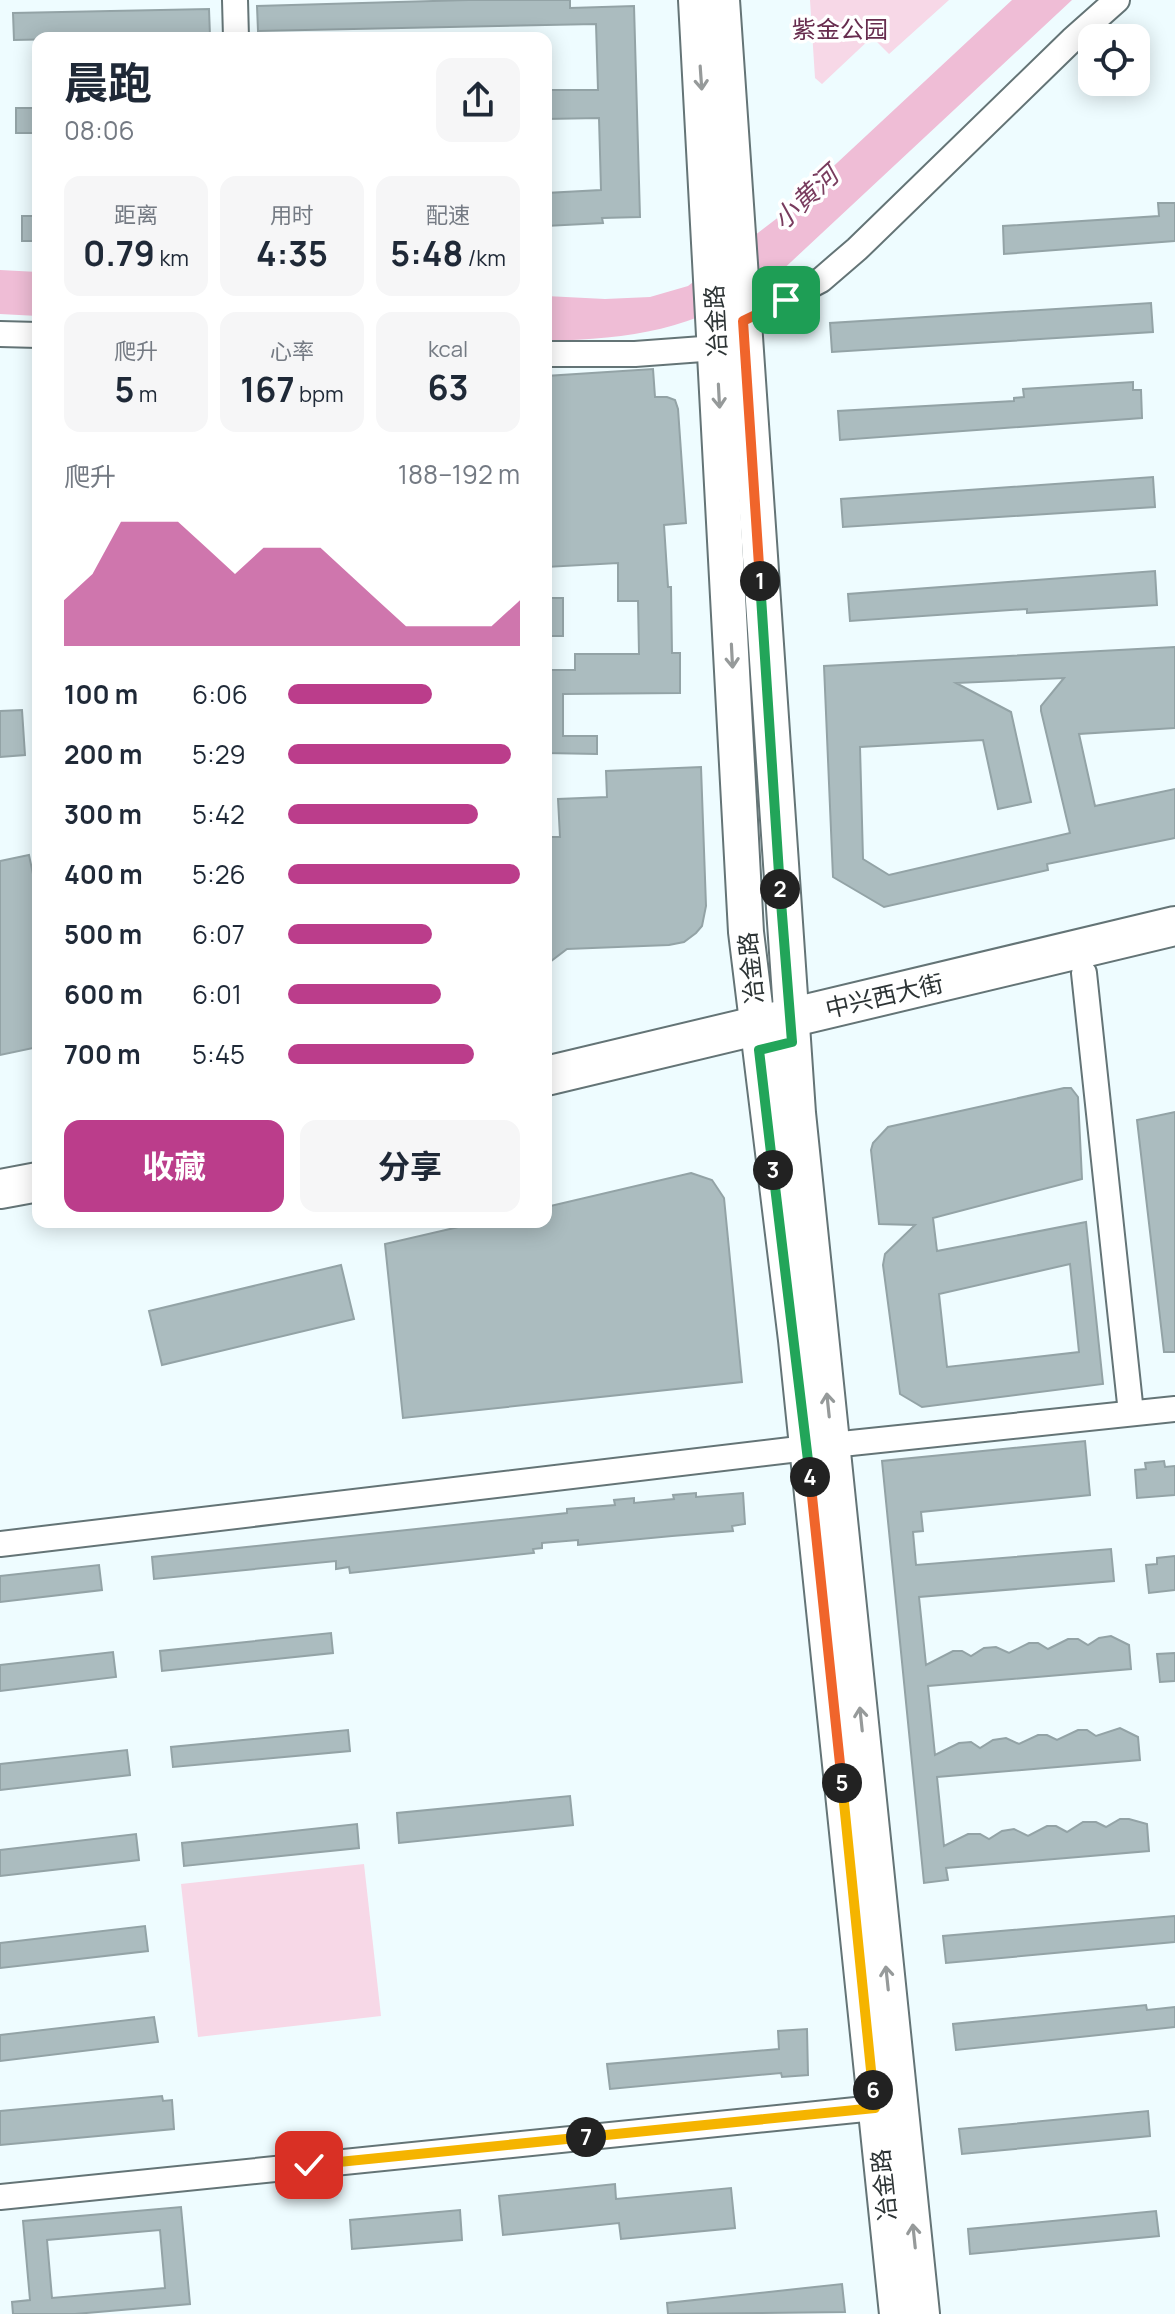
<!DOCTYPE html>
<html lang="zh">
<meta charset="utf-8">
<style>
body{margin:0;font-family:Manrope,"Noto Sans SC",sans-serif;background:#f6f6f7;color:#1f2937;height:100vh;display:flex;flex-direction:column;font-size:30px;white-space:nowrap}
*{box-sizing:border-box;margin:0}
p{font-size:26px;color:#747a83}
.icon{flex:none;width:44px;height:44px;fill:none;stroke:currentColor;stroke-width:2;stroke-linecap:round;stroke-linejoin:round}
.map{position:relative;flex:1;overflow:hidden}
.panel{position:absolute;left:32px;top:32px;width:520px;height:1196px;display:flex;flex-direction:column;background:#fff;border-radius:16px;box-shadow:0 4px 20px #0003}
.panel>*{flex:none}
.buttons{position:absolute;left:1078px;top:24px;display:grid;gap:16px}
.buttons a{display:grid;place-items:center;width:72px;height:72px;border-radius:16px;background:#fff;box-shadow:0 4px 20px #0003;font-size:40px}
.pin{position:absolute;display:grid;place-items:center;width:68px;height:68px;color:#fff;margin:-34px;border-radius:16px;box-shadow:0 4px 12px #0006}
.km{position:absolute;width:40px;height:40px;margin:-20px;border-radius:50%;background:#222;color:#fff;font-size:22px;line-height:40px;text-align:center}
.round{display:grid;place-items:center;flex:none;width:84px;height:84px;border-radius:16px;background:#f6f6f7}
.head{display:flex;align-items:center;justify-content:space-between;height:136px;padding:0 32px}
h1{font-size:44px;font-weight:700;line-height:60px}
.figures{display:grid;grid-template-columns:repeat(3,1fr);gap:12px;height:136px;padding:8px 32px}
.figures div{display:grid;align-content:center;border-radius:16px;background:#f6f6f7;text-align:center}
.figures b{font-size:34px;font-weight:700}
.figures small{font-size:22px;font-weight:400}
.figures p{font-size:22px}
.chart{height:224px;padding:16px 32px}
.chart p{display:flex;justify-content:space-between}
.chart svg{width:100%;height:144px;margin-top:8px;fill:#bb3d8b;opacity:.7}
.button{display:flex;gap:16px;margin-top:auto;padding:16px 32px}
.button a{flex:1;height:92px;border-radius:16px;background:#bb3d8b;color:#fff;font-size:32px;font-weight:700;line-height:92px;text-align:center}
.button a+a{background:#f6f6f7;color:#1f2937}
ul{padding:0 32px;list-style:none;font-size:26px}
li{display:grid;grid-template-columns:128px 96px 1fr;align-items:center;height:60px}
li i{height:20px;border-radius:10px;background:#bb3d8b}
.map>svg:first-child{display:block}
.green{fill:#f7d8e7}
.water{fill:#efbdd6}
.building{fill:#abbcbf;stroke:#93a3a6;stroke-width:2;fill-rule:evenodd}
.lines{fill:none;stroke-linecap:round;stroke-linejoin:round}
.street-casing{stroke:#647476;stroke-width:28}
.secondary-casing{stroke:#647476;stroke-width:38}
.primary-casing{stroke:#647476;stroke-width:42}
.street{stroke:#fff;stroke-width:24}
.secondary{stroke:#fff;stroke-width:34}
.primary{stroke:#fff;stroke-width:38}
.oneway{stroke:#969a9a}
.split-1-casing{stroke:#fff;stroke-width:16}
.split-2-casing{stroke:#fff;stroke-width:16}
.split-3-casing{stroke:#fff;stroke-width:16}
.split-4-casing{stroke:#fff;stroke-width:16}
.split-5-casing{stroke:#fff;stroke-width:16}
.split-6-casing{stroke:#fff;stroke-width:16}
.split-7-casing{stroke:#fff;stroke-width:16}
.split-8-casing{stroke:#fff;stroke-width:16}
.split-1{stroke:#f0652b;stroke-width:10}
.split-2{stroke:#22a559;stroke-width:10}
.split-3{stroke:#22a559;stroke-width:10}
.split-4{stroke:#22a559;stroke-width:10}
.split-5{stroke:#f0652b;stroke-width:10}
.split-6{stroke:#f5b400;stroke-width:10}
.split-7{stroke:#f5b400;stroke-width:10}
.split-8{stroke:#f5b400;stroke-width:10}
.labels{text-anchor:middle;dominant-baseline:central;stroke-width:7;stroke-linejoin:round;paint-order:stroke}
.park-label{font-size:24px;fill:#672c4e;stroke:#fff}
.street-label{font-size:24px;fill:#2d3435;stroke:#fff}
.water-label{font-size:26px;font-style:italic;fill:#793c5e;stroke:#fff}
</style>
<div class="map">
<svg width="1175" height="2314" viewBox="0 0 1175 2314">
<rect width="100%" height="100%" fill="#eefcff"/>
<!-- green -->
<g class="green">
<polygon points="810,0 949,0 889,54 872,37 822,84 815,78"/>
<polygon points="364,1864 381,2016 198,2037 181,1884"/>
</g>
<!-- water -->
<g class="water">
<path d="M1012,0H1072L777,275C699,328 639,339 546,341V296L605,299L650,297L688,286L780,216Z"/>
<polygon points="0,270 38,272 38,316 0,314"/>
</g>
<!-- building -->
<g class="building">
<polygon points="468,0 570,0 570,8 634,6 640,217 602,218 603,223 546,226 546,193 601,190 599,118 546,119 546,90 598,90 596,24 258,31 257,6"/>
<polygon points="209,9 210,36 14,40 13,13"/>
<rect x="16" y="108" width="22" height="25"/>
<polygon points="1158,203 1175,203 1175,241 1004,254 1003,226 1159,216"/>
<rect x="22" y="216" width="16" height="25"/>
<polygon points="1151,303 1153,332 832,352 830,323"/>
<polygon points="653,369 655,397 667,397 675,400 678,409 686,523 664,525 668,587 671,587 672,653 680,653 680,693 563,694 563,736 597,736 597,754 546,753 546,670 575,670 575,654 639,654 638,601 618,601 618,563 546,567 546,376"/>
<polygon points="1133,382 1133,390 1141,390 1142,418 840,440 838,411 1014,401 1014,398 1024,397 1023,389"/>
<polygon points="1153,477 1155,507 843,527 841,499"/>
<polygon points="1155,571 1157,605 1027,613 1027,609 850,621 848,594"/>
<rect x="546" y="598" width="17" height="38"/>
<path d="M1175,647V728L1079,734L1095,806L1175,789V838L1047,864L1048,870L884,907L833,877L824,666ZM1064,678L1041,706V711L1070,833L889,875L863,859L860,747L983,740L998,809L1031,802L1011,712L956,683Z"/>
<polygon points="22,710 25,755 0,757 0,711"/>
<polygon points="701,767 706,906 702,926 696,933 684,942 669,945 567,949 546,965 546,837 560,837 558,799 607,797 606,771"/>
<polygon points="29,855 38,898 38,1047 0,1055 0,861"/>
<path d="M1064,1088H1071L1078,1097L1082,1179L933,1218L937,1251L1086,1222L1103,1384L922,1407L900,1394L883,1265L885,1254L915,1225L879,1224L871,1150L873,1143L888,1127ZM1070,1264L1079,1352L947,1367L939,1294Z"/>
<polygon points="1175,1112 1175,1352 1164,1352 1137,1120"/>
<polygon points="691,1173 712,1180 724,1198 742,1382 403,1418 385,1244 480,1222 546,1222 546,1207"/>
<polygon points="341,1265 354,1319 162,1365 149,1311"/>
<polygon points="1085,1441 1090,1495 921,1512 923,1531 913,1532 916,1565 1111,1549 1114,1581 919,1597 926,1665 953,1651 962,1651 971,1656 984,1648 996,1647 1009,1653 1029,1643 1038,1643 1048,1649 1068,1639 1078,1639 1088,1645 1099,1638 1111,1636 1129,1645 1131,1669 928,1686 935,1755 959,1743 971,1742 980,1748 993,1740 1006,1738 1019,1744 1038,1735 1047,1735 1057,1740 1078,1730 1087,1730 1096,1736 1120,1728 1138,1737 1140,1760 937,1777 944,1846 968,1834 980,1834 989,1839 1002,1831 1014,1829 1028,1836 1047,1826 1056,1826 1067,1832 1083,1822 1096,1822 1106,1827 1120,1819 1129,1819 1147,1824 1149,1851 946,1868 948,1880 924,1883 882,1461"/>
<polygon points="1164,1461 1165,1467 1175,1466 1175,1495 1137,1498 1135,1470 1146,1469 1145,1463"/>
<polygon points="696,1493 696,1497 743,1493 745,1524 732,1526 733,1531 672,1536 578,1545 578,1540 542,1543 542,1548 533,1549 534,1553 350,1573 349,1567 336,1569 336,1561 154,1579 152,1557 567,1513 567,1509 615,1505 614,1500 634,1498 634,1503 674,1499 673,1495"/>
<polygon points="1175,1556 1175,1590 1149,1593 1146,1565 1157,1564 1157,1558"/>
<polygon points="99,1565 102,1590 0,1602 0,1576"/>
<polygon points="331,1633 333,1653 162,1671 160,1651"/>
<polygon points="113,1652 116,1677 0,1691 0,1665"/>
<polygon points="1175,1653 1175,1681 1160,1682 1157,1654"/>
<polygon points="348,1730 350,1751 173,1767 171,1747"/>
<polygon points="127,1750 130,1775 0,1790 0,1764"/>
<polygon points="570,1796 573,1825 399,1843 397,1813"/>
<polygon points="357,1824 359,1848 184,1866 182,1843"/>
<polygon points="136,1834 139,1860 0,1876 0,1850"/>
<polygon points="1175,1916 1175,1942 946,1963 943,1936"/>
<polygon points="145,1926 148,1951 0,1968 0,1943"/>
<polygon points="1146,2005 1147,2010 1175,2007 1175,2027 956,2050 953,2024"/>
<polygon points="154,2017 158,2042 0,2061 0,2035"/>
<polygon points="807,2029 808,2075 782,2077 781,2073 610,2089 607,2064 779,2049 778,2031"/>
<polygon points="162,2096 163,2101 172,2100 174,2129 0,2145 0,2111"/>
<polygon points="1148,2111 1150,2136 962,2154 959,2129"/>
<polygon points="615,2184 616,2199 731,2188 735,2228 621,2239 619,2223 503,2235 499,2196"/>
<path d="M181,2207L190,2304L75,2314H13L12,2302L30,2300L23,2221ZM160,2230L165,2288L52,2298L47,2240Z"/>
<polygon points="460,2210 462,2240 352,2249 350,2220"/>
<polygon points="1156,2211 1159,2236 970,2254 968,2229"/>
<polygon points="842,2284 845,2312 668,2314 667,2303"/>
</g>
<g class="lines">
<!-- street casing -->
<g class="street-casing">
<g id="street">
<polyline points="235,0 236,38"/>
<polyline points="743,321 821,280 857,249 1072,40 1117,0"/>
<polyline points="0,334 38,335"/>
<polyline points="546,354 635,354 716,348"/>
<polyline points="1084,973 1131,1413"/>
<polyline points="832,1445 1175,1409"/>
<polyline points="0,1544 807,1448"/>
<polyline points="0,2197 875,2108"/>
</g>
</g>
<!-- secondary casing -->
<g class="secondary-casing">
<g id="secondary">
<polyline points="696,0 746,932 796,1340 897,2314"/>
<polyline points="722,0 798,1113 922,2314"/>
</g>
</g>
<!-- primary casing -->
<g class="primary-casing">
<g id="primary">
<polyline points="546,1076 1175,926"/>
<polyline points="0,1189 38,1182"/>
</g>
</g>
<!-- street -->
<use href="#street" class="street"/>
<!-- secondary -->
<use href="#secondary" class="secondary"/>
<!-- primary -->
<use href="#primary" class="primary"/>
</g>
<!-- one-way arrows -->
<defs><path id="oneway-shaft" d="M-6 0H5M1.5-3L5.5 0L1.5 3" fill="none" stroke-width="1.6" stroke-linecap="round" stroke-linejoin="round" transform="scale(2)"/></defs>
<g class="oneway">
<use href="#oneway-shaft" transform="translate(701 78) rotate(86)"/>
<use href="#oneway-shaft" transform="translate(719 396) rotate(87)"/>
<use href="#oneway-shaft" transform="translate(732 656) rotate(87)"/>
<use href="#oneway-shaft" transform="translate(828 1405) rotate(-96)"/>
<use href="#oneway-shaft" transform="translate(861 1719) rotate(-96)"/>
<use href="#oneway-shaft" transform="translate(887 1978) rotate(-96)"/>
<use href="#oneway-shaft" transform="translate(914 2236) rotate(-96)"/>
</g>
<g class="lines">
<!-- split-1 casing -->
<g class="split-1-casing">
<polyline id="split-1" points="760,581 743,321 786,300"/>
</g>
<!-- split-2 casing -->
<g class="split-2-casing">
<polyline id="split-2" points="760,581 780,889"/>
</g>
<!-- split-3 casing -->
<g class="split-3-casing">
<polyline id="split-3" points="773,1170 759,1050 792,1042 780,889"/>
</g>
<!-- split-4 casing -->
<g class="split-4-casing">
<polyline id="split-4" points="773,1170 810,1477"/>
</g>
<!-- split-5 casing -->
<g class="split-5-casing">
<polyline id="split-5" points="810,1477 842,1783"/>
</g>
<!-- split-6 casing -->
<g class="split-6-casing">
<polyline id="split-6" points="842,1783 873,2090"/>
</g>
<!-- split-7 casing -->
<g class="split-7-casing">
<polyline id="split-7" points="586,2137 875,2108 873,2090"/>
</g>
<!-- split-8 casing -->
<g class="split-8-casing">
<polyline id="split-8" points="309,2165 586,2137"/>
</g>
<!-- split-1 -->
<use href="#split-1" class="split-1"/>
<!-- split-2 -->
<use href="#split-2" class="split-2"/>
<!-- split-3 -->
<use href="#split-3" class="split-3"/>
<!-- split-4 -->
<use href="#split-4" class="split-4"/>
<!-- split-5 -->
<use href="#split-5" class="split-5"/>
<!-- split-6 -->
<use href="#split-6" class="split-6"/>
<!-- split-7 -->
<use href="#split-7" class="split-7"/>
<!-- split-8 -->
<use href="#split-8" class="split-8"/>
</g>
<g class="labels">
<!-- park labels -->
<g class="park-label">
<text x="840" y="28">紫金公园</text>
</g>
<!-- street labels -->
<g class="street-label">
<text transform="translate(715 321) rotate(-93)">冶金路</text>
<text transform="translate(750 968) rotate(-96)">冶金路</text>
<text transform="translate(884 995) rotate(-13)">中兴西大街</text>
<text transform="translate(883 2185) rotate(-96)">冶金路</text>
</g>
<!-- water labels -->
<g class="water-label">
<text transform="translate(805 197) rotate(-43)">小黄河</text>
</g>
</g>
</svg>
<div class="buttons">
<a><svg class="icon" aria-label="locate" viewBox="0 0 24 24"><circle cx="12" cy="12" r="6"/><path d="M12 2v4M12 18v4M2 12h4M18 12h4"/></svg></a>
</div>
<div class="pin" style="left:786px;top:300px;background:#1e9e55"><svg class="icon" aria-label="arrive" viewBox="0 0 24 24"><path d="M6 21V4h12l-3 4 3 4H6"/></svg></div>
<div class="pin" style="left:309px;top:2165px;background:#d93025"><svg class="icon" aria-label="check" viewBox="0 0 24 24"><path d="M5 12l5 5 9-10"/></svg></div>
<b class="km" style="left:760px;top:581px">1</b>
<b class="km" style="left:780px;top:889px">2</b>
<b class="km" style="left:773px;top:1170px">3</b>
<b class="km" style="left:810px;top:1477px">4</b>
<b class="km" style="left:842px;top:1783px">5</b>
<b class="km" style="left:873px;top:2090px">6</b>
<b class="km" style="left:586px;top:2137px">7</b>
<section class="panel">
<div class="head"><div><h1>晨跑</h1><p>08:06</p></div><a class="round"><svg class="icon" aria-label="share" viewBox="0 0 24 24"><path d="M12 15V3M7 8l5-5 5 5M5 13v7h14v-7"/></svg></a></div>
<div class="figures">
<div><p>距离</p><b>0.79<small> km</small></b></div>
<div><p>用时</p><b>4:35</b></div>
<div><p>配速</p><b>5:48<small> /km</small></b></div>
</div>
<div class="figures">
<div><p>爬升</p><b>5<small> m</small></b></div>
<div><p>心率</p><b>167<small> bpm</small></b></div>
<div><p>kcal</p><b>63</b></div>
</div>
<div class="chart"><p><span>爬升</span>188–192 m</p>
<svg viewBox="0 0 160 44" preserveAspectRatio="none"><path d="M0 44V30L10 22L20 6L30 6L40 6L50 14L60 22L70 14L80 14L90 14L100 22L110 30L120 38L130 38L140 38L150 38L160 30V44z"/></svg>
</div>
<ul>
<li><b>100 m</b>6:06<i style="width:62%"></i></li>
<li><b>200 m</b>5:29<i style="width:96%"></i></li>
<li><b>300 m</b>5:42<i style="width:82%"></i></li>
<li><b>400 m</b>5:26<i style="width:100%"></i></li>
<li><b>500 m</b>6:07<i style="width:62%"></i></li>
<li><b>600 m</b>6:01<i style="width:66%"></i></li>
<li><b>700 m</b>5:45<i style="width:80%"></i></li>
</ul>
<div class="button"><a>收藏</a><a>分享</a></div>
</section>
</div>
